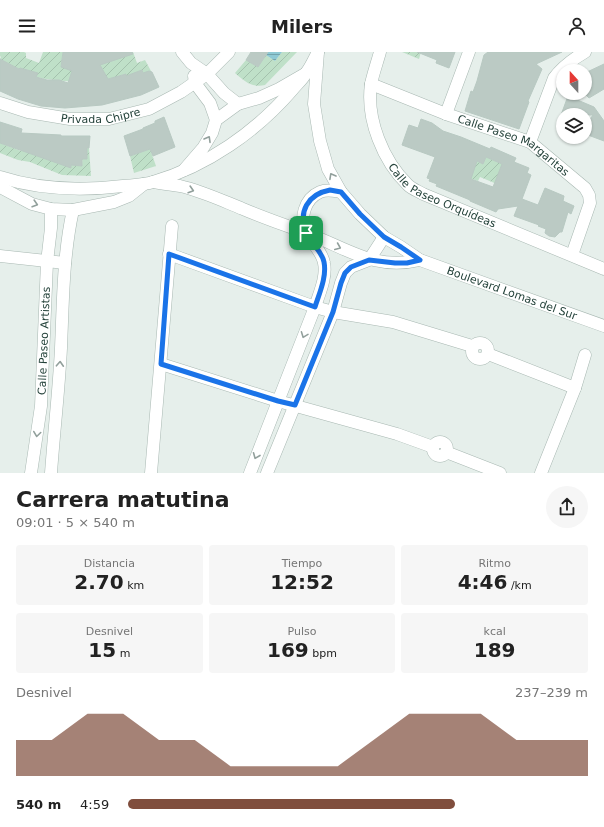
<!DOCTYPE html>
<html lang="es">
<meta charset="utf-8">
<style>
body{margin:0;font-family:"DejaVu Sans",sans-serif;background:#f6f6f6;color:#222;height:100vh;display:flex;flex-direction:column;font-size:15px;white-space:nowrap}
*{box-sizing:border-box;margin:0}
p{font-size:13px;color:#767676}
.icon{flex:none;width:22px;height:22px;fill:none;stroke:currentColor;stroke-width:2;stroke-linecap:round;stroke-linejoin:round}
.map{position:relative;height:421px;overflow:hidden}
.drawer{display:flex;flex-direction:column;background:#fff;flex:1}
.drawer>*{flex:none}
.needle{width:26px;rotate:339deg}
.buttons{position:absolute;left:556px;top:12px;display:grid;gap:8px}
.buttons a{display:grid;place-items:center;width:36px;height:36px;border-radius:50%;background:#fff;box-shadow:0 1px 3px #0004;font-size:20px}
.pin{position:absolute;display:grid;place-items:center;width:34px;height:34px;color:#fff;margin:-17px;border-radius:8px;box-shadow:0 2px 6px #0006}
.round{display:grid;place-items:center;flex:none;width:42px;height:42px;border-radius:21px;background:#f6f6f6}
.summary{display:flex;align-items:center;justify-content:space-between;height:68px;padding:0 16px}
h1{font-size:22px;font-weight:800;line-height:30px}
.stats{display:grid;grid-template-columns:repeat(3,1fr);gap:6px;height:68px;padding:4px 16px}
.stats div{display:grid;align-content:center;border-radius:4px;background:#f6f6f6;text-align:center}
.stats b{font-size:20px;font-weight:800}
.stats small{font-size:11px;font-weight:400}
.stats p{font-size:11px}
.chart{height:112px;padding:8px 16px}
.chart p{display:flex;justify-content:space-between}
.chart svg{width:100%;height:72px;margin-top:4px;fill:#804e3d;opacity:.7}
ul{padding:0 16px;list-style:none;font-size:13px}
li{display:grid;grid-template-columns:64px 48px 1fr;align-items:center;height:30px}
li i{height:10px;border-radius:5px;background:#804e3d}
header{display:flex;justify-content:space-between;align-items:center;height:52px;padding:0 16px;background:#fff;font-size:18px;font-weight:800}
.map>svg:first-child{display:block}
.garden{fill:url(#garden-furrows)}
.water{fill:url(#water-rules)}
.building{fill:#bbcac4;stroke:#b8c9c2;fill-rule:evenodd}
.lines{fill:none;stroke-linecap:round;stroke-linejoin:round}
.minor-casing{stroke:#a8b8b2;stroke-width:13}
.tertiary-casing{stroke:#a8b8b2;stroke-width:13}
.minor{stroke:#fff;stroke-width:12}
.tertiary{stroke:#fff;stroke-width:12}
.oneway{stroke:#92a09c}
.route-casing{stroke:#fff;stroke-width:8}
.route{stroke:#1a73e8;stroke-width:5}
.labels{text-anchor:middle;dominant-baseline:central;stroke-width:3;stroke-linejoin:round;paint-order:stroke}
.street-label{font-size:11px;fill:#24423a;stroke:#f7fbf9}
</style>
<header><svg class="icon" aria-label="menu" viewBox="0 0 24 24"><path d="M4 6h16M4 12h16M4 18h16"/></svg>Milers<svg class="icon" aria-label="person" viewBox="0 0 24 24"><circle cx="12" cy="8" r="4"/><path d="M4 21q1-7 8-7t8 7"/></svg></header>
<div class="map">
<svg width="604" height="421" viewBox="0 0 604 421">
<defs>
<pattern id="garden-furrows" width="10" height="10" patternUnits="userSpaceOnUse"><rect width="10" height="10" fill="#bfe0c8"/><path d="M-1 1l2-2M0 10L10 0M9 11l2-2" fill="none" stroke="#a4c1ad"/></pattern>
<pattern id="water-rules" width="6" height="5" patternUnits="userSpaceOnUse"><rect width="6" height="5" fill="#8ec9d4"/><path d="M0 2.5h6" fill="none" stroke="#74a5ad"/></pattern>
</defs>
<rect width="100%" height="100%" fill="#e6efeb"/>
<!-- garden -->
<g class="garden">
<path d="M0,0H24L26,1V6L39,11L43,0H63L61,14L100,13V9L128,0H133L137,11L145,8L151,19L144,22L142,18L127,25L125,22C99,32 64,31 36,25L37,21L20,16L19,17L0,7L1,5L0,4Z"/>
<path d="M282,0H297L265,33C252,36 244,29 235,21L246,8L258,15L266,3L275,9Z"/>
<polygon points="402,0 421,0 419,7"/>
<polygon points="585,64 590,68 587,73 591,76 588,83 585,82"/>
<polygon points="26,82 71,116 71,113 82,114 83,97 89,96 91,124 62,123 30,110 18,108 0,101 0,91 21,99"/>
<polygon points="150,97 156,114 134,121 130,104"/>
<polygon points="486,105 502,112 511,130 526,136 523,143 480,125 478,129 469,126 477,109 483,112"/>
</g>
<!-- water -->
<polygon class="water" points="268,0 282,0 275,9 266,3"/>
<!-- building -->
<g class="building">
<polygon points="63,0 132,0 133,2 100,13 108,27 126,22 126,24 142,18 143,21 149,19 152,20 159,35 141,43 102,53 65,56 41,54 18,47 0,39 0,7 19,17 20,16 38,21 36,25 47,28 59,28 68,31 72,19 61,15"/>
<polygon points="251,0 268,0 258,15 246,8"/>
<polygon points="417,0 455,0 449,16 436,11 437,8"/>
<polygon points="488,0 562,0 536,12 542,17 528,49 529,50 519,77 465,59 471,39 473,40 477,29 484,3"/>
<polygon points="604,12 604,37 589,46 585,42 585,21"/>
<polygon points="568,44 594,55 604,69 604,89 588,83 591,76 586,73 593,63 561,63"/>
<polygon points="164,65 175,95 153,104 150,97 130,104 124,84 143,77 143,76 155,71 155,69"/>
<path d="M421,67L432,71L443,79L461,85L490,97L491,95L516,106L514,110L529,116L527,121L531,123L522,147L538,153L545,136L564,144L563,149L574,154L571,162L568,160L562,180H560L555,185L549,184L545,181L546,177L538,174L539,173L514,164L518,154L498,157L496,160L470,149V148L436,134L437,132L429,129L430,127L427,126L435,105L402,93L409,73L418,76ZM486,105L502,112L493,135L471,127L477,109L483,112Z"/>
<polygon points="0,70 22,77 21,81 61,83 61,84 90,84 89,96 87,96 87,107 82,107 82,114 71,113 71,116 0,91"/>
</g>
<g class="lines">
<!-- minor casing -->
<g class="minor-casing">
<g id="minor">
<polyline points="182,0 191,11 207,22 224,41 238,52"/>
<path id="s1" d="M318,0L314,52L320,89L328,117L341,140L360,162L384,185L401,195L420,208L604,274"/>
<path id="s2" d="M380,0C377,11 373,22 371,32C366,67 383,109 408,133C412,137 418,139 423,142L604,217"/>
<polyline points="194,24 195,31 210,51 216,68"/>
<path id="s3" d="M371,32L446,62L530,90L585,136L589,143L590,151L572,203"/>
<path id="s4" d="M0,51L28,60L70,67H109L149,57L181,40L207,22L229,0"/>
<polyline points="446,62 469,0"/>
<path d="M530,90L554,26C563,14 573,7 585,0"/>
<polyline points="184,118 203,96 212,81 216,68 238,52 259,46 279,37 305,22"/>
<path d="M153,130C162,132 171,133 180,134C202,139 223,149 243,157C264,166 285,173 306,181C347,196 374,219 420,208"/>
<polyline points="0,135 32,152 51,157 73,158 114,150 129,144 144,132"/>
<polyline points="169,202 315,255 333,260 393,270 472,294"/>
<polyline points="0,204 65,211"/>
<circle cx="480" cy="299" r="8"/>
<polyline points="488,302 575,336"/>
<polyline points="161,312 278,349 397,382 433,395"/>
<circle cx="440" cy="397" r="7"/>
<polyline points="446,400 500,421"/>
<path id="s5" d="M31,421L41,354L47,210L51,176V157"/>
<path d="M51,421C54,379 59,337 61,296C63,250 63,203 73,158"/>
<polyline points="151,421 172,174"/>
<path d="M250,421L315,255C319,242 327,225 324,211C322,199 312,192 307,182C299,167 304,147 320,140C327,137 334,139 341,140"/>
<polyline points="267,421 333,260 341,231 345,221 351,215 369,208 384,185"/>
<polyline points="541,421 575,336 585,303"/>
</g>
</g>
<!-- tertiary casing -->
<g class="tertiary-casing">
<path id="tertiary" d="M0,125C40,138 81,139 123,134C133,133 143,133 153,130C207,114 256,80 293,37C297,32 303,27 306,21C311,15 314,7 318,0"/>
</g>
<!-- minor -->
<use href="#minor" class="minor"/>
<!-- tertiary -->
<use href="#tertiary" class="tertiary"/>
</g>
<!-- one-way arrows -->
<defs><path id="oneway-chevron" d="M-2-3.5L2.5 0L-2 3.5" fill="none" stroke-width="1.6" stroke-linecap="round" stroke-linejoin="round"/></defs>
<g class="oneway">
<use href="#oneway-chevron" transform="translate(208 87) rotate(-60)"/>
<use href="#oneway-chevron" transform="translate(332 124) rotate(-119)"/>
<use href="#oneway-chevron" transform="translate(191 138) rotate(17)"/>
<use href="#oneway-chevron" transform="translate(35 152) rotate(17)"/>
<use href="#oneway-chevron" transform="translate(338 195) rotate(23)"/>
<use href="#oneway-chevron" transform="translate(304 283) rotate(111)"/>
<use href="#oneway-chevron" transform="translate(60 312) rotate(-87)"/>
<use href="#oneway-chevron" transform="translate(37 382) rotate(98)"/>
<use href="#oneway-chevron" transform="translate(256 404) rotate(112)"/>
</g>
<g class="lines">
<!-- route casing -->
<g class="route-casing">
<path id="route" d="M330,138L341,140L360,162L384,185L401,195L420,208L407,211H395L369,208L351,215L345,221L341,231L333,260L295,353L278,349L161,312L169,202L315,255C319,242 327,225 324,210C322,199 311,192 307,182C297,160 308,142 330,138Z"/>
</g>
<!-- route -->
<use href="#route" class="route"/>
</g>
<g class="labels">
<!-- street labels -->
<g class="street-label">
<text stroke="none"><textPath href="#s4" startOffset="103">Privada Chipre</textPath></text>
<text stroke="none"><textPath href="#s3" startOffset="156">Calle Paseo Margaritas</textPath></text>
<text stroke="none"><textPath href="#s2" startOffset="179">Calle Paseo Orquídeas</textPath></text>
<text stroke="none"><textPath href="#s1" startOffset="348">Boulevard Lomas del Sur</textPath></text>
<text stroke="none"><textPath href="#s5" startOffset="133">Calle Paseo Artistas</textPath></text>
</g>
</g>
</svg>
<div class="buttons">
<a><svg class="needle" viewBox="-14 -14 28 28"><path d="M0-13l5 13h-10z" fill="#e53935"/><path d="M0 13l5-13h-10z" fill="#767676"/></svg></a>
<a><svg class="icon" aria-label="layers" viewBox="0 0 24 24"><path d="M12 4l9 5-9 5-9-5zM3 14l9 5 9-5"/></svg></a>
</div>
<div class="pin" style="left:306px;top:181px;background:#1e9e55"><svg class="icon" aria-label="arrive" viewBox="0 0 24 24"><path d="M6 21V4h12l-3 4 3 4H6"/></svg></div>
</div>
<section class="drawer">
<div class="summary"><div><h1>Carrera matutina</h1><p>09:01 · 5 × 540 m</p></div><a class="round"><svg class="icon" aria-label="share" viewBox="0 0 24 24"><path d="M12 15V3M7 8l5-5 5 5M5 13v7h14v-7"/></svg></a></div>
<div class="stats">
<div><p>Distancia</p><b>2.70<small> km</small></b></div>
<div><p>Tiempo</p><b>12:52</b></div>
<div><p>Ritmo</p><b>4:46<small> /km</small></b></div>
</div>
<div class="stats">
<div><p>Desnivel</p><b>15<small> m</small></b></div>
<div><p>Pulso</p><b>169<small> bpm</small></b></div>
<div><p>kcal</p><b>189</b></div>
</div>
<div class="chart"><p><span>Desnivel</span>237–239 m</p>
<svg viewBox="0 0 160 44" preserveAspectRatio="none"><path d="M0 44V22L10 22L20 6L30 6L40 22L50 22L60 38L70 38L80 38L90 38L100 22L110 6L120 6L130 6L140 22L150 22L160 22V44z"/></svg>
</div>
<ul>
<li><b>540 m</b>4:59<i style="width:71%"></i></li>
</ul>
</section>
